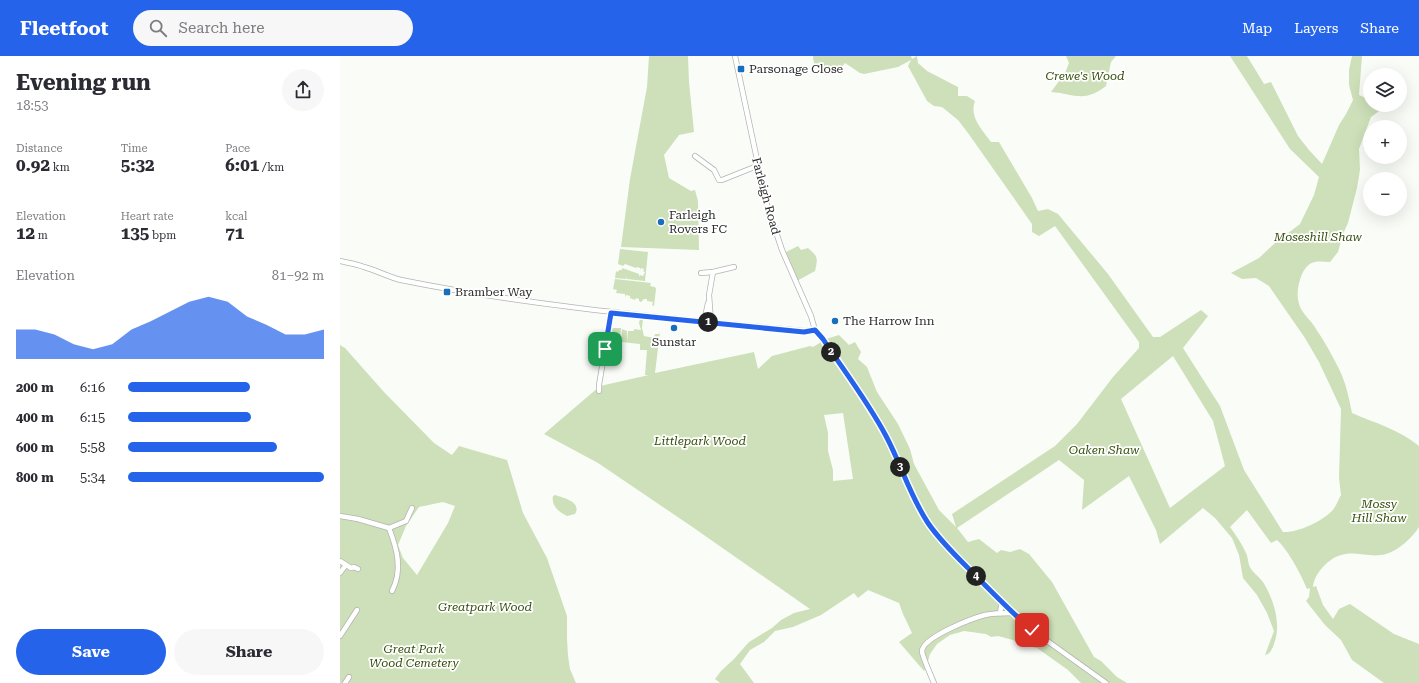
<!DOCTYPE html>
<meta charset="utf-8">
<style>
body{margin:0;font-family:"Roboto Serif",serif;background:#f7f7f7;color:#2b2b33;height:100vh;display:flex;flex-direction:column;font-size:15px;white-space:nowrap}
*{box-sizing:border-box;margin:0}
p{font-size:13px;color:#7c7c81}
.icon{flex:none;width:22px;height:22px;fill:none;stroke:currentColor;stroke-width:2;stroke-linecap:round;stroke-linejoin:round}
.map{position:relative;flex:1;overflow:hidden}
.sheet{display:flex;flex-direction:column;background:#fff;width:340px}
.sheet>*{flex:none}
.tools{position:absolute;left:1023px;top:12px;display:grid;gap:8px}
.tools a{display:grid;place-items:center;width:44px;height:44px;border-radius:50%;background:#fff;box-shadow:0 4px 16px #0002;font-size:20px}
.pin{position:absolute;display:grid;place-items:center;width:34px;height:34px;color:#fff;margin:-17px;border-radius:8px;box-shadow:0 2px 6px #0006}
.km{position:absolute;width:20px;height:20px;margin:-10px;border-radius:50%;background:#222;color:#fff;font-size:11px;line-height:20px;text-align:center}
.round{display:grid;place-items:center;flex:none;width:42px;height:42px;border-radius:21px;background:#f7f7f7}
.headline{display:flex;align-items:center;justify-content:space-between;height:68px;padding:0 16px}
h1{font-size:22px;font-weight:700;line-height:30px}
.stats{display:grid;grid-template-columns:repeat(3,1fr);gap:6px;height:68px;padding:4px 16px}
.stats div{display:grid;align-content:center}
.stats b{font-size:17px;font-weight:700}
.stats small{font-size:11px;font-weight:400}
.stats p{font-size:11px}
.chart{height:112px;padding:8px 16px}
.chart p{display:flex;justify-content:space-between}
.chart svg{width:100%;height:72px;margin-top:4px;fill:#2563eb;opacity:.7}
.action{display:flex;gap:8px;margin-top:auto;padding:8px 16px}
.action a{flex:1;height:46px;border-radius:24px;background:#2563eb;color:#fff;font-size:16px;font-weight:700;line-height:46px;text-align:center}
.action a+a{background:#f7f7f7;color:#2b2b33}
ul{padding:0 16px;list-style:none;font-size:13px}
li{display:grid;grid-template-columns:64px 48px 1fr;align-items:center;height:30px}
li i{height:10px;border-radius:5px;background:#2563eb}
header{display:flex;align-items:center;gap:24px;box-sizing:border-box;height:56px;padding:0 20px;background:#2563eb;color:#fff}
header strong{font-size:19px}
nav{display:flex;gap:22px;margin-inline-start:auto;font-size:14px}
.search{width:280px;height:36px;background:#f7f7f7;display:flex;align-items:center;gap:10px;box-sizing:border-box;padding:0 14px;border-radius:22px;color:#7c7c81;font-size:15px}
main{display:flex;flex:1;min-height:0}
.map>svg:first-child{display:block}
.green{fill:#cde0b9;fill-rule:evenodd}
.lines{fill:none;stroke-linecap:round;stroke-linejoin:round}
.minor-casing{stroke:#b3b5b1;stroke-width:6}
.minor{stroke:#fff;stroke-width:4.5}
.route-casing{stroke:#fff;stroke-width:8}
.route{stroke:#2563eb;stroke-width:5}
.poi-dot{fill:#186fbc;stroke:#fff;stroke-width:1.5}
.labels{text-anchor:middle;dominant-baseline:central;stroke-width:3.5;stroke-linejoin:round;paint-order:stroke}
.poi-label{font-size:12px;fill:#2b2c2a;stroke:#fff;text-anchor:start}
.park-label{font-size:12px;font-style:italic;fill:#354e0a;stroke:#fff}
.street-label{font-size:12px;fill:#2b2c2a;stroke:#fff}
</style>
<header>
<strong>Fleetfoot</strong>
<div class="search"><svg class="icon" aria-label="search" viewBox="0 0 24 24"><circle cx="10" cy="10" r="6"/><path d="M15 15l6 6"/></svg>Search here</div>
<nav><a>Map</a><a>Layers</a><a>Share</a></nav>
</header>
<main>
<section class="sheet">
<div class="headline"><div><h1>Evening run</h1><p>18:53</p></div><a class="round"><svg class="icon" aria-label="share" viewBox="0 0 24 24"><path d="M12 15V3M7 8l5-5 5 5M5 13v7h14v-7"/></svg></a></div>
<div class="stats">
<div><p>Distance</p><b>0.92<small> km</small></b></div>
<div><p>Time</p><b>5:32</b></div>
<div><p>Pace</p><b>6:01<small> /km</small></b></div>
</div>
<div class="stats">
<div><p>Elevation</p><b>12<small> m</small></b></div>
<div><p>Heart rate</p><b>135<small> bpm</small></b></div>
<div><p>kcal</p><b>71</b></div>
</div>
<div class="chart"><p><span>Elevation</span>81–92 m</p>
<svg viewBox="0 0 160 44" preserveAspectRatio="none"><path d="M0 44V26L10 26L20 29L30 35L40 38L50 35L60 26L70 21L80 15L90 9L100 6L110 9L120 18L130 23L140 29L150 29L160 26V44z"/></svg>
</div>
<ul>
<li><b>200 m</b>6:16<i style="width:62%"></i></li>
<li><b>400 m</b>6:15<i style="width:63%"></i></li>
<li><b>600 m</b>5:58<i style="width:76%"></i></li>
<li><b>800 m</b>5:34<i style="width:100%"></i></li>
</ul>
<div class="action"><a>Save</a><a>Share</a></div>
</section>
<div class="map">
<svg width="1079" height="627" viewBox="0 0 1079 627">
<rect width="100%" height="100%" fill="#fafcf8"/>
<!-- green -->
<g class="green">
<polygon points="309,0 348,0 349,26 354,76 339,79 324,99 329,122 351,135 355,134 358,145 359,194 281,191 290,123 307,31"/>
<path d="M473,0H571L572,3L577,0L578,7L587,15L618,31V40H627L635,45C629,61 642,73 651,86H659L692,142L698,155L708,153L718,158L768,218L813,281H820L861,254L868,260L843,292L880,350L904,414L943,476C958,477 982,465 992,455C996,451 998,444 1001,439L999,422L1001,353L979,306L965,282L929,230L916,222L902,223L891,217L919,202L935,187L960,168L974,139L979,121L950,93L890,0H907L924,28L931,26L958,80L969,94L982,108L999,69L1006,58L1013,44L1009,29V14L1012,0H1022L1019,39L1030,44V49L1042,50V53L1031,61L1019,93L1020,114L1017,132L1008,167L1003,178L998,196L990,206C976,205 969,204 962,218C957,230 955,245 963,256C967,262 973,267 976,273C985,286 992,299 999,313C1006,327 1009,342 1012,357C1035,367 1060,374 1079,390V471C1072,482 1059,494 1046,498C1032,502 1019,496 1006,498C991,499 974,517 973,531L976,530L983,549L993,563L999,553L1010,548L1054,578L1079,588V627H1044L1012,604L1001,584L985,569L966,545L969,541L970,532L967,533C961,518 948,494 937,484L931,487L907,454L890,471C896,479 902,488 906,497C908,501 908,506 909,509C912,517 919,520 923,526C933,542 941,566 935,585C933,591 931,598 925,599L934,575L927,557L917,539L903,522L899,499L892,482L875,462L863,452L820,488L816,474L789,420L742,454L744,424L719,404L617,472L628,486L639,483L657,497L661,494L670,496L680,493L689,498L712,526L754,601L761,605L777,621L787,627H741L728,614L697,592L683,589L673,584L658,580L651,581L646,578L624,575L610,579L597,588L590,598L587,609L584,615L559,586L572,577L563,558L559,547L528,534L518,542L514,537L481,559L453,571L435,575L424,586L410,594L400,608L414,627H380L375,623L381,615L394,603L409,586L432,572L441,564L454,557L470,553L351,470L258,407L204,378L260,330L309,319H305L307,294H300V288L281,286L282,273L287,275V286L288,275H294V277V273L301,274L299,267L300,263H303L302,272L304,280L314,282L315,278H319L320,276L315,317L414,296L418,313L432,300L470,290L473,291L486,283L499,279L509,289L515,286L521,296L518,303L527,311L537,336L558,368L570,393L574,408L599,454L616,471L612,458L715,390L737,368L773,321L799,292V286L715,170L699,180L692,176V168L628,77L618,64L602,51L594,50L587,45L568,10L571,4L558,11L524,18L520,17L505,7L501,12L486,19C478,16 473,9 473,0ZM833,300L873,365L885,410L830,452L781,343ZM503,357L513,423L493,425V414L488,395V377L484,359Z"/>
<path d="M726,0H776L771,6L766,30C744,47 735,38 711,36L725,17L729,7Z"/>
<path d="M458,190L461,194L468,192C478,201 478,201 475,215L457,225L446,196Z"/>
<polygon points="280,193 308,196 305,225 287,223 287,221 286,223 275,222 276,215 278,216 279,214 282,214 282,212 299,218 299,221 300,219 303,220 305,216 303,215 304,213 301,212 300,214 300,212 297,211 296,212 285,208 283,210 278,208"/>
<polygon points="275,223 311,227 310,230 315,231 316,233 314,250 312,249 313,246 307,245 307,243 304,243 301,246 299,245 299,243 296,242 295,244 290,242 290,240 286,239 285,241 285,238 276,237 277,234 273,233"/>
<polygon points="272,272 281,272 280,286 270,285"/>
<path d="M0,289L5,292L44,336L94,387L112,399L119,390L167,404L183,457L207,502L227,560V582L228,600L230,613L236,627H0ZM103,446L115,450L108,467L77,519L63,502L58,489L66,470L79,451Z"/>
<path d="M215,439C224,442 242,446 235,458L227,460C219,456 211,450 213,440Z"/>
</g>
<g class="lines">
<!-- minor casing -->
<g class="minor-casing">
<g id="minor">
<polyline points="395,0 426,146 442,194 471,260 475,274"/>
<polyline points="355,100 374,114 379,124 382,124 417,110"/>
<path d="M0,205C8,207 16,208 24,211C36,214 48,221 61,224C194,251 329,262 464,275L475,274"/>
<polyline points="361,217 373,216 394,211"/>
<polyline points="364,266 368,247"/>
<polyline points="371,266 369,239 373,216"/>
<polyline points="475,274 483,283 537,364 549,386 578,450 588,467 601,483 673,557 692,574 766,627"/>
<polyline points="259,335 259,329 271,257"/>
<polyline points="0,460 18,463 49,472 66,465 72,452"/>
<path d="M49,472C57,493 63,514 52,535"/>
<polyline points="0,505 11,512 14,511 18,513"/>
<polyline points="0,517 6,509"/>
<polyline points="660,557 662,546"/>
<polyline points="0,580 17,554"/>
<polyline points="5,627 9,621"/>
<path d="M594,627C592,622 582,600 582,595C583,581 633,562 645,559C654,557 664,557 673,557"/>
</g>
</g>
<!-- minor -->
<use href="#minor" class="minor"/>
</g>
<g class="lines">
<!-- route casing -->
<g class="route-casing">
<path id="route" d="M265,293L271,257L464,276L475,274L483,283C504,315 528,346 546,380C561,408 570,440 588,467C601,486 617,501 633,517C652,536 671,556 692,574"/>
</g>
<!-- route -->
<use href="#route" class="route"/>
</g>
<!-- markers -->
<g class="poi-dot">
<rect x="397" y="9" width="8" height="8" rx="2"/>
<circle cx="321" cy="166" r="4"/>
<rect x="103" y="232" width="8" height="8" rx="2"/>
<circle cx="495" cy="265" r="4"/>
<circle cx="334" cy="272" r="4"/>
</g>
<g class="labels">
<!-- poi labels -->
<g class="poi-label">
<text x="409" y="13">Parsonage Close</text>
<text x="329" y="159">Farleigh<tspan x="329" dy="14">Rovers FC</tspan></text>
<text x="115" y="236">Bramber Way</text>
<text x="503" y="265">The Harrow Inn</text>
<text x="334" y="286" text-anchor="middle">Sunstar</text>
</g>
<!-- park labels -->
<g class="park-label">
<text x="745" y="20">Crewe's Wood</text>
<text x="978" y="181">Moseshill Shaw</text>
<text x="360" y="385">Littlepark Wood</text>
<text x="764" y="394">Oaken Shaw</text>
<text x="1039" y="448">Mossy<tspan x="1039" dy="14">Hill Shaw</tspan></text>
<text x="145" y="551">Greatpark Wood</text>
<text x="74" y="593">Great Park<tspan x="74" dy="14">Wood Cemetery</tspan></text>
</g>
<!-- street labels -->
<g class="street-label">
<text transform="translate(426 140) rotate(75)">Farleigh Road</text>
</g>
</g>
</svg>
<div class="tools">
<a><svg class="icon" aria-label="layers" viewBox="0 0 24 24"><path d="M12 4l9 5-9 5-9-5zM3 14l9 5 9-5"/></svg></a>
<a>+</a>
<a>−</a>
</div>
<div class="pin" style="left:265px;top:293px;background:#1e9e55"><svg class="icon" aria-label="arrive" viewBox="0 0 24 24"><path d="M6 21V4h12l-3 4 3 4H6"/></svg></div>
<div class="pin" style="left:692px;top:574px;background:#d93025"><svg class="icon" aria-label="check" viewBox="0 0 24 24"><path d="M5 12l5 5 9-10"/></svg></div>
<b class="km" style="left:368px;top:266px">1</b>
<b class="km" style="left:491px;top:296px">2</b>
<b class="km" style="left:560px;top:411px">3</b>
<b class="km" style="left:636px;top:520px">4</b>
</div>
</main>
